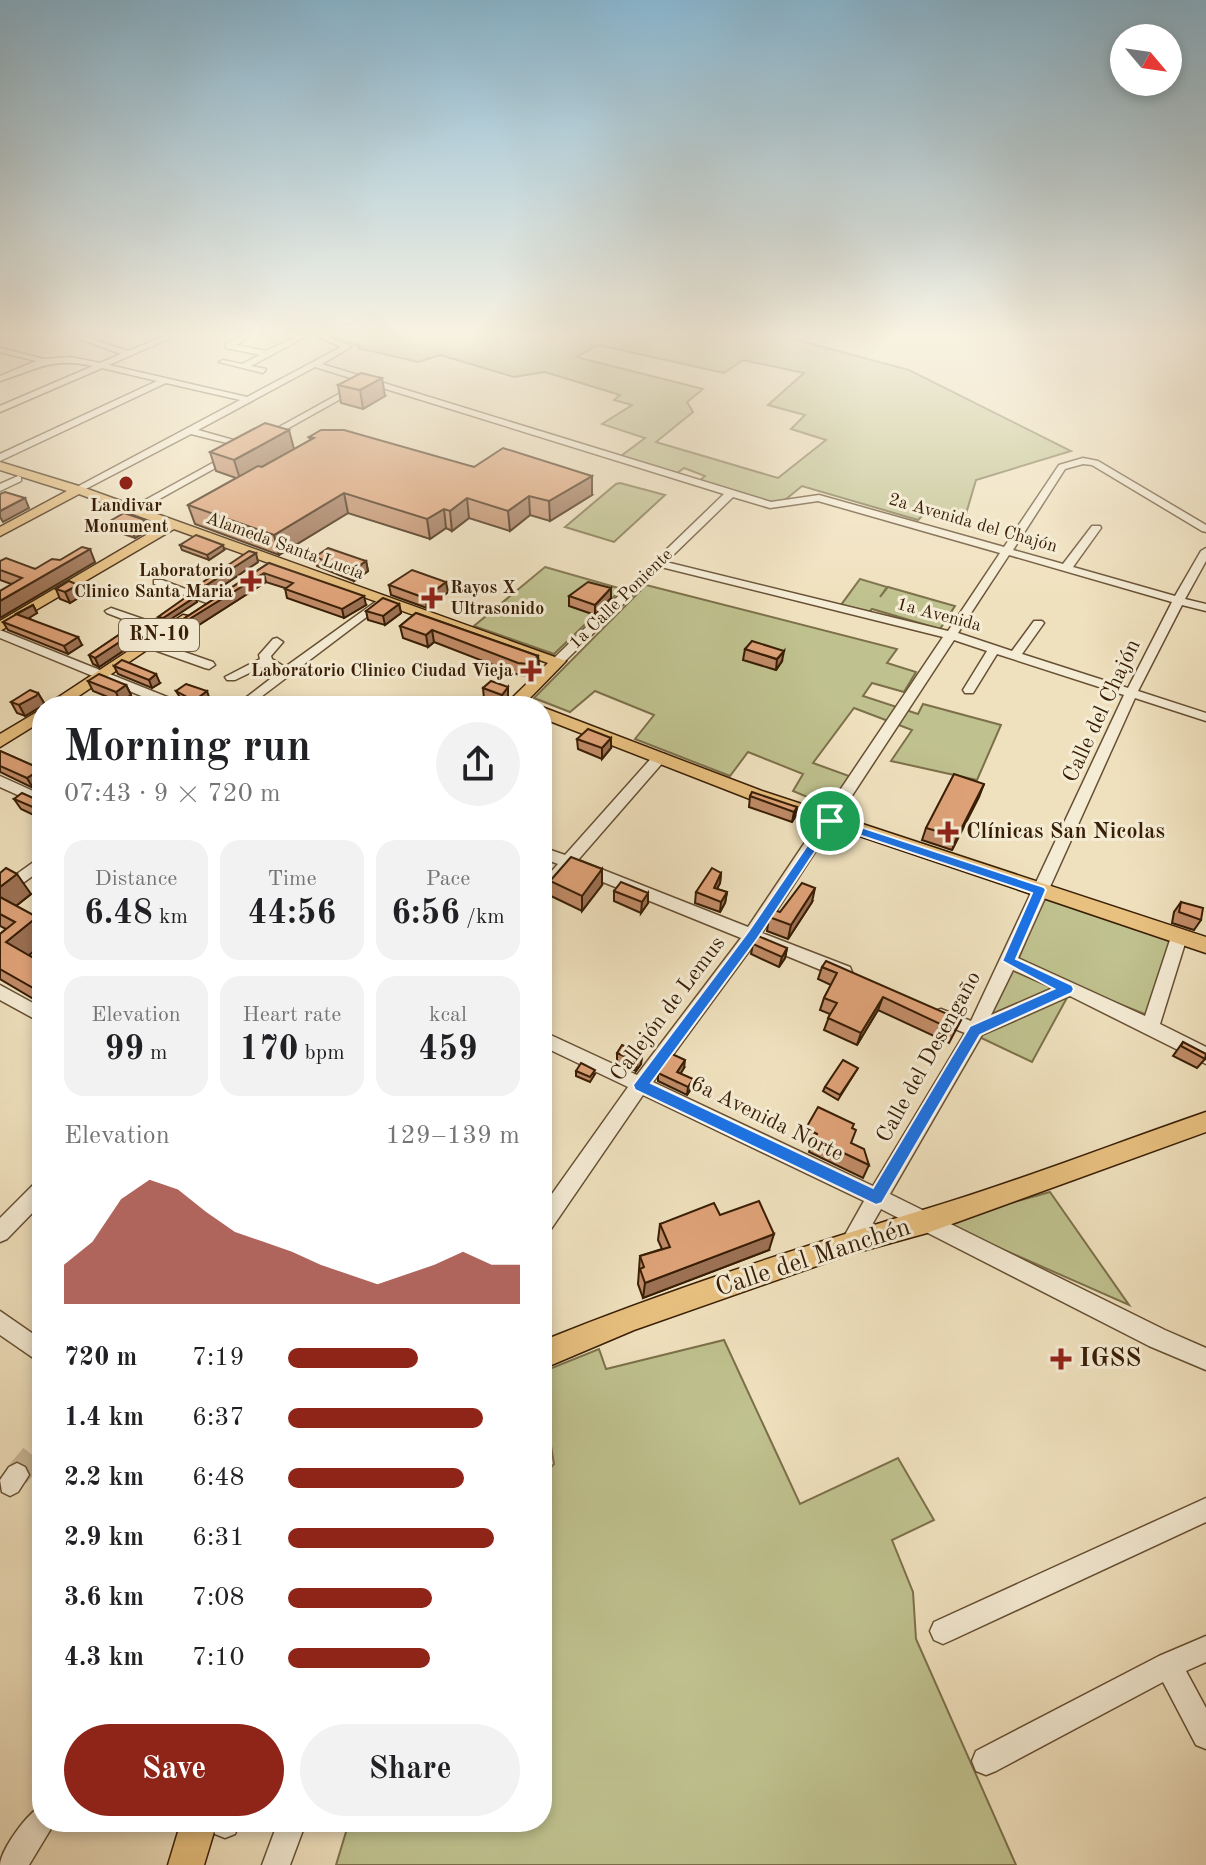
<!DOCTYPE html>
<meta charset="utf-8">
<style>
body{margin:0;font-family:"Old Standard TT",serif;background:#f2f2f2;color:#202124;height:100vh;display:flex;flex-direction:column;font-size:30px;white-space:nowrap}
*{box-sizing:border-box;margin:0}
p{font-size:26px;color:#757577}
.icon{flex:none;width:44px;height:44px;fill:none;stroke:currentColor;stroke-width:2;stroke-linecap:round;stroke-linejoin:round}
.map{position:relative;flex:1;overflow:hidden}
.sheet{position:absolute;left:32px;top:696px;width:520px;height:1136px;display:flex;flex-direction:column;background:#fff;border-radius:32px;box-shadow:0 4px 12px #0003}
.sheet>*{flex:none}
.needle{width:52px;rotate:119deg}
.fabs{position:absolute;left:1110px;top:24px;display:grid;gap:16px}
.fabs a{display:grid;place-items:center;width:72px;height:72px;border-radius:50%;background:#fff;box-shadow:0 4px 12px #0003;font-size:40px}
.pin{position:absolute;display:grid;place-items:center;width:68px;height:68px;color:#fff;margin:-34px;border:4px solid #fff;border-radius:50%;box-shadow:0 2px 8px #0007}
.round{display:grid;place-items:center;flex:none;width:84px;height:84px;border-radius:42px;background:#f2f2f2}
.headline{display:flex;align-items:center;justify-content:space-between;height:136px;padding:0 32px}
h1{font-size:44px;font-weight:600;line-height:60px}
.stats{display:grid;grid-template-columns:repeat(3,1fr);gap:12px;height:136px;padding:8px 32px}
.stats div{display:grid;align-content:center;border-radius:20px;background:#f2f2f2;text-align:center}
.stats b{font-size:34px;font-weight:600}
.stats small{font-size:22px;font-weight:400}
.stats p{font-size:22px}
.chart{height:224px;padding:16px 32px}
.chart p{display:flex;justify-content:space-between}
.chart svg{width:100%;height:144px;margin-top:8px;fill:#8f2418;opacity:.7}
.action{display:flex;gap:16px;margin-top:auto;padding:16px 32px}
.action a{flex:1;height:92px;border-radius:48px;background:#8f2418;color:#fff;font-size:32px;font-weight:600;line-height:92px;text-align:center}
.action a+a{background:#f2f2f2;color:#202124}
ul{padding:0 32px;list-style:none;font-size:26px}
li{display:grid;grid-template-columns:128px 96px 1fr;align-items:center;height:60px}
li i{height:20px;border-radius:10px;background:#8f2418}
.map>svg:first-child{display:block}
.green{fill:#bfc18e;stroke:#7c704a;stroke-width:2;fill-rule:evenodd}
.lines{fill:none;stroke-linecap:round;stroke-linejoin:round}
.minor-tunnel{stroke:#cbba99;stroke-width:25;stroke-dasharray:25 13;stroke-linecap:butt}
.minor-casing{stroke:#664f33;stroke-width:3}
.major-casing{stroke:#381e05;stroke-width:3}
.minor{fill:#f5ecd5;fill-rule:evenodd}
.major{fill:#e8c07f;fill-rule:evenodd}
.wall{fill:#c08b67;stroke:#381e05;stroke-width:2}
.shaded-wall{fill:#9c7154;stroke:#381e05;stroke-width:2}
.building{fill:#dfa278;stroke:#381e05;stroke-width:2}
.route{fill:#1a73e8;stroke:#fff;stroke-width:2;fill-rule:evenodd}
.poi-dot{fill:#8f2418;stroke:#f5ecd5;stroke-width:3}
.labels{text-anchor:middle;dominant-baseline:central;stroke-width:6;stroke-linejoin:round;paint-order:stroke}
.far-poi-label{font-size:18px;font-weight:bold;fill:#381e05;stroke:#f5ecd5;text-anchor:end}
.far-street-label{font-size:18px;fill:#381e05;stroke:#f5ecd5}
.shield{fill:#f5ecd5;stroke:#715c43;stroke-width:2}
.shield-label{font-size:20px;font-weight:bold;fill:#381e05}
.street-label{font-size:22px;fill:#381e05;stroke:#f5ecd5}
.poi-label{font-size:22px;font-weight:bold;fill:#381e05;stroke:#f5ecd5;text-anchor:start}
.near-street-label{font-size:26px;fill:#381e05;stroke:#f5ecd5}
.near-poi-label{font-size:26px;font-weight:bold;fill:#381e05;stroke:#f5ecd5;text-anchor:start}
</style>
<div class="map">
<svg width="1206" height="1865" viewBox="0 0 1206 1865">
<rect width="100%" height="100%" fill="#f0e1be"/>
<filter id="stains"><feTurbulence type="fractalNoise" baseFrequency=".0025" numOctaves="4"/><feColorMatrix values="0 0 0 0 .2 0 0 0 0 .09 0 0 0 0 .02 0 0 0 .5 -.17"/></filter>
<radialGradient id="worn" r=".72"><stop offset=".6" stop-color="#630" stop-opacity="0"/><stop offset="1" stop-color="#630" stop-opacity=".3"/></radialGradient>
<!-- green -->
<g class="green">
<path d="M329,336H782L909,370L1071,451L976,480L963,524L924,514L918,520L802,486L780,504H772L699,481L705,476L684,468L676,474L621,456L645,438L602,424L632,405L614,400L620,395L545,372L514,377L440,355L418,362L358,348L360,346ZM598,345L724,373L743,360L804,373L768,405L805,415L791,429L826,440L778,478L656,442L693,412L687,402L703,389L576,357Z"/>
<polygon points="620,483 665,495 614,542 565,527 616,484"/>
<polygon points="545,567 622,589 554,654 474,626"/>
<polygon points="860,579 887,587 880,597 888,587 955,606 940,629 872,609 869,612 841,605"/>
<polygon points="646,585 897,649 887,663 916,672 904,692 872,683 863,696 918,714 923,704 1001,725 977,780 891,761 912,730 854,708 813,763 849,776 831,807 793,791 803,774 748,752 730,776 635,739 654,715 595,691 570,712 534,698"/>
<polygon points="1044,896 1171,938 1147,1015 1017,963"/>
<polygon points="1013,967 1059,988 983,1023"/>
<polygon points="1069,994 1032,1062 973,1034"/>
<polygon points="1050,1192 1129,1305 941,1222"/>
<polygon points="724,1340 800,1504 898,1458 934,1520 892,1540 913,1592 916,1639 1016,1865 336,1865 349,1822 542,1822 542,1478 554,1464 542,1391 542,1372 599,1349 606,1369"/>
</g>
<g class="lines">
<!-- minor-tunnel -->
<polyline class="minor-tunnel" points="17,1475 42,1445"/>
<!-- minor casing -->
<g class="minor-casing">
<g id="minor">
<path d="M72,336H83L128,351L165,336H175L109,365L247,397L341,347L317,336H327L351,347L322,364L771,502L819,495L1004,547L1059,465L1083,458L1098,461L1206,525V532L1202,531L1092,465L1083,464L1065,469L1013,550L1063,564L1092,526H1100L1101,528L1073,567L1175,596L1201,551L1206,548V561L1185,599L1206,604V611L1182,605L1138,691L1206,713V721L1135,698L1018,958L1145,1016L1171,937L1173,933H1185L1187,937L1160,1024L1206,1047V1064L1070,996L982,1035L890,1194L1165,1330L1206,1348V1370L1149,1346L881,1209L858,1249L851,1252L844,1249L841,1242L864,1201L643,1095L549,1232L542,1235V1208L628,1087L542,1046V1031L637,1075L741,938L571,869L547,896L542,898V882L558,864L542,858V847L565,855L655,754H665V760L578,860L748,927L943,637L661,567L562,664H554V658L724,494L315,367L198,430L251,445V449L191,434L78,493L73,490L75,488L240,400L166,383L0,461V454L157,381L102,368L0,412V406L93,366C50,357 39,369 0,381V376L36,361L0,352V348L44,359L71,357L100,363L121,354ZM733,497L770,508L818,501L1000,553L948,631L666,562ZM1009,555L1172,602L1128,688L1022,654L1044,623L1042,621H1034L1012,651L958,633ZM954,640L987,651L963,690L965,693H973L997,654L1124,695L971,1021L941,1009L935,1011L932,1016L935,1021L965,1033L873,1186L653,1082L755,943L838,977H850L852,972L850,967L762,933ZM1013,970L1053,988L991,1015Z"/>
<polygon points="241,336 250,336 236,345 266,351 298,336 307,336 251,366 266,369 263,373 219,362 223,360 242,364 260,355 226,348 226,344"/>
<polygon points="355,385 362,387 269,439 261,437"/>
<polygon points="229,454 237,456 136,512 127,510"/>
<polygon points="18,476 21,477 21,481 0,491 0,484"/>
<polygon points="154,580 162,580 217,601 207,603 154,584"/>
<polygon points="381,598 387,601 385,603 249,706 235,706 278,673 264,666 235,680 227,680 225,677 260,659 259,655 273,639 277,638 283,642 271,656 272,659 285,667"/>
<polygon points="111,608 169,628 171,631 169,634 161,634 107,613 105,611"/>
<polygon points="0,630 182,703 183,706 166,706 0,638"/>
<polygon points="147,639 213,662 215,665 209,669 205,668 143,646 141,643"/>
<polygon points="0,776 42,795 42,806 0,787"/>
<polygon points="42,856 42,869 0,900 0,886"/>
<polygon points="0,985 42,1008 42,1023 0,1000"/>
<polygon points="42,1180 42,1203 7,1239 0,1242 0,1218 35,1183"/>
<polygon points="0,1311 42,1340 42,1364 0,1335"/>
<polygon points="17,1463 25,1467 29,1475 18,1492 10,1496 2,1492 0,1480 9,1467"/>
<polygon points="1206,1498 1206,1522 952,1640 943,1644 934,1640 930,1631 934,1622"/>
<polygon points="1206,1636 1206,1662 1186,1671 1206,1708 1206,1749 1196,1745 1163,1682 996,1771 986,1775 976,1771 972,1761 976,1751 1159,1656"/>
<path d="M42,1806V1822H55L29,1865H0C1,1849 28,1812 42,1806Z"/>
<polygon points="212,1822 240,1822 235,1834 225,1838 215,1834"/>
<polygon points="278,1822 306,1822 290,1865 262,1865"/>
</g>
</g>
<!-- major casing -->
<g class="major-casing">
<g id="major">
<polygon points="0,462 82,487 566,661 528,700 535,706 513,706 509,702 511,699 548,663 174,529 0,631 0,621 163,525 79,494 0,536 0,527 67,491 0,470"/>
<polygon points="183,615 188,616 188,622 64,706 45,706"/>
<polygon points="542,707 762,791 1206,937 1206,953 750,799 542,718"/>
<polygon points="42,709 42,721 0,747 0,734"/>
<path d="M1206,1112V1132L927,1233L851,1254L634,1330L542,1369V1341C668,1290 795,1249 926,1209C1020,1181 1113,1144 1206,1112Z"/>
<polygon points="181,1822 217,1822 204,1865 168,1865"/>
</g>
</g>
<!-- minor -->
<use href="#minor" class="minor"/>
<!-- major -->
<use href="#major" class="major"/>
</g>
<!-- wall -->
<g class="wall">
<polygon points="338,385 385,396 363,409 341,403"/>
<polygon points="309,437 474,467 592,495 550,521 530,515 510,531 469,518 452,531 446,528 430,539 348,513 279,555 195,524 188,505 236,478 216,471 210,452 294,449 262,467 310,440"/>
<polygon points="145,520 149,530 135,538 114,531 110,521"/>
<polygon points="180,545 224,550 209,560 182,550"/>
<polygon points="315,557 366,561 368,571 354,581 317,566"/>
<polygon points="0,561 35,569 95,562 11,584 0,580"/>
<polygon points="258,562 209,595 203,593 200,584"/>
<polygon points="269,563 366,605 344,618 287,598 285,588 266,582 169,644 166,642 162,633"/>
<polygon points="78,585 83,595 70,603 60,599 56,589"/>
<polygon points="389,585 448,592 427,608 391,595"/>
<polygon points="611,588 611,598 595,615 569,606 569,596"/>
<polygon points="399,604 401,613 385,625 368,620 366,611"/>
<polygon points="33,605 37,613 28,618 82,645 68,654 8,630 3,622"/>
<polygon points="416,613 538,656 539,668 530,676 519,675 434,642 428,647 403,638 400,626"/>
<polygon points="121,628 150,633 99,667 93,664 89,655 123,632"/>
<polygon points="745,649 782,661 776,670 743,660"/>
<polygon points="114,666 160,683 152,688 118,674"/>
<polygon points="88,681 126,685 131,695 120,702 93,691"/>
<polygon points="483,688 508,697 503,705 484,699"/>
<polygon points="176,691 210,700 181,699"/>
<polygon points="38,693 44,703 42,706 25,716 17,713 11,702"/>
<polygon points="577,739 611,748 602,759 578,749"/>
<polygon points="0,751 41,769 33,788 0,772"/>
<polygon points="984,784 952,850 922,840 926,828"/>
<polygon points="750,796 797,807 795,817 792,822 749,807"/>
<polygon points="14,799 42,802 42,819 21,809"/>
<polygon points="0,873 31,894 16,906 42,924 42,944 29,955 42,963 42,1004 0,979 0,934 6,929 0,926"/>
<polygon points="721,873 720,883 717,889 727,892 725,903 720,912 695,903 696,892"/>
<polygon points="550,881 602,885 582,911 551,896"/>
<polygon points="614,891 648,903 641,913 614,901"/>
<polygon points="812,902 788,939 767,931 769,917"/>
<polygon points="1181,902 1201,920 1194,930 1172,923 1174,912"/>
<polygon points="753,944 787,948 785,958 779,967 751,954"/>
<polygon points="822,967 961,1020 949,1043 878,1010 857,1045 824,1030 830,1014 820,1010 824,998 831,985 818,979"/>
<polygon points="1183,1042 1205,1059 1197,1068 1173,1056"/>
<polygon points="617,1053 642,1055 641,1064 636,1071 617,1062"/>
<polygon points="684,1068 680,1073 692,1087 687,1095 658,1081 658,1073"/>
<polygon points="858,1068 838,1100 823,1091 825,1087"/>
<polygon points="576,1071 595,1074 590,1082 576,1076"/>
<polygon points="806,1128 852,1128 851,1143 869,1165 863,1178 809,1152 811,1146 802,1142"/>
<polygon points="720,1215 769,1250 643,1298 638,1284 640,1256 662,1249 658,1240 660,1224"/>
</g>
<!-- shaded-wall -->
<g class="shaded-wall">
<polygon points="382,378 385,396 363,409 360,390"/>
<polygon points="289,430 294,449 240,479 234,460"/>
<polygon points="592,476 592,495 550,521 549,501"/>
<polygon points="344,493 348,513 279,555 274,535"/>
<polygon points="529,496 530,515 510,531 508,511"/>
<polygon points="25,498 29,508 3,522 0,517 0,511"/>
<polygon points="467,498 469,518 452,531 450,511"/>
<polygon points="444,509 446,528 430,539 427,519"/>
<polygon points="145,520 149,530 135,538 131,528"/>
<polygon points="223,545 224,550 209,560 207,555"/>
<polygon points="90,549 95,562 0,618 0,601"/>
<polygon points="256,553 258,562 209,595 205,586"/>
<polygon points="366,561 368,571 354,581 352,571"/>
<polygon points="264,573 266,582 169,644 165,634"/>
<polygon points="446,582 448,592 427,608 425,598"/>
<polygon points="78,585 83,595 70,603 65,592"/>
<polygon points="611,588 611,598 595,615 595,605"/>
<polygon points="364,596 366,605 344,618 342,609"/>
<polygon points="195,597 197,602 165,623 163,618"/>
<polygon points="399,604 401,613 385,625 383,616"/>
<polygon points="33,605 37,613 21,623 16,614"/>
<polygon points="147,624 150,633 99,667 95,658"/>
<polygon points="432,630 434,642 428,647 426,635"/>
<polygon points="78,637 82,645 68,654 64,646"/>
<polygon points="784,651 782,661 776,670 777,659"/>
<polygon points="538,656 539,668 530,676 529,664"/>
<polygon points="156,674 160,683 152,688 149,680"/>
<polygon points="126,685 131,695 120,702 116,692"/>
<polygon points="508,687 508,697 503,705 502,695"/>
<polygon points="207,691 210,700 201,706 187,706"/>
<polygon points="38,693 44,703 42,706 25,716 19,705"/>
<polygon points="611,738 611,748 602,759 602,748"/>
<polygon points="41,769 42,781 33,788 27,778"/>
<polygon points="984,784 979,797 952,850 957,837"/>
<polygon points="797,807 795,817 792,822 794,812"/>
<polygon points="602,869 602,885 582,911 582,896"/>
<polygon points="721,873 720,883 712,898 714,888"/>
<polygon points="17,874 31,894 7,913 0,904 0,887"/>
<polygon points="815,888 812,902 788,939 791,925"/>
<polygon points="727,892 725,903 720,912 721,902"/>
<polygon points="648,893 648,903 641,913 642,902"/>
<polygon points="37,917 42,924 42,944 21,962 6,942"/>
<polygon points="787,948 785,958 779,967 782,957"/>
<polygon points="883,997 878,1010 857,1045 861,1033"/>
<polygon points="642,1055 641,1064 636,1071 637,1062"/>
<polygon points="685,1060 684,1068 677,1080 677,1072"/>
<polygon points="693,1079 692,1087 687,1095 688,1087"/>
<polygon points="546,1093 547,1107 542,1115 542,1099"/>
<polygon points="774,1234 769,1250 643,1298 645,1283"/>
</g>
<!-- building -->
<g class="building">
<polygon points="361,373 382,378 360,390 338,385"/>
<polygon points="265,423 289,430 234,460 210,452"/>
<polygon points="321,430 344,430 474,467 503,448 592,476 549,501 529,496 508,511 467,498 450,511 444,509 427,519 344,493 274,535 188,505 258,466 262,467 314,438 309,437"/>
<polygon points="5,492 25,498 0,511 0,494"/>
<polygon points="124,513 145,520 131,528 110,521"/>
<polygon points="196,535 223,545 207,555 180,545"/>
<polygon points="82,547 90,549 0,601 0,591 22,578 0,570 0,561 6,558 35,569 52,559 60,560"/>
<polygon points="328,548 366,561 352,571 315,557"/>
<polygon points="249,551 256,553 205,586 200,584"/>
<polygon points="269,563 364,596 342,609 285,589 293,583 264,573 165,634 162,633"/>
<polygon points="412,570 446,582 425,598 389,585"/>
<polygon points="69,581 78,585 65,592 56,589"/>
<polygon points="588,582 611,588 595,605 569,596"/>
<polygon points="189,595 195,597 163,618 158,617"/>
<polygon points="383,598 399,604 383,616 366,611"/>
<polygon points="33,605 16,614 78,637 64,646 3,622"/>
<polygon points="416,613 538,656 529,664 518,663 432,630 426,635 400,626"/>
<polygon points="135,619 147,624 95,658 89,655 126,630 121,628"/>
<polygon points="752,641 784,651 777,659 745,649"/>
<polygon points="122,660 156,674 149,680 114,666"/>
<polygon points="99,674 126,685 116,692 88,681"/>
<polygon points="491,681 508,687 502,695 483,688"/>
<polygon points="186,684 207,691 187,706 173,706 185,696 176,691"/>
<polygon points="30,690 38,693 36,696 19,705 11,702"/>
<polygon points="588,729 611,738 602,748 577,739"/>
<polygon points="0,751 41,769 27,778 0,766"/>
<polygon points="954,774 984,784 957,837 926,828"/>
<polygon points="752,792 797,807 794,812 750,796"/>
<polygon points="22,793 42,802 42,811 14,799"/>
<polygon points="571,857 602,869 582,896 550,881"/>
<polygon points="6,868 17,874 0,887 0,873"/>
<polygon points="712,868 721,873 714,888 727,892 721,902 696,892"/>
<polygon points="621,882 648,893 642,902 614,891"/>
<polygon points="802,883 815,888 791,925 769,917 774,910 780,912"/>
<polygon points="0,897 37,917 6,942 42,963 42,993 0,969 0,934 15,922 0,914"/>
<polygon points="1181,902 1203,908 1201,920 1179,912"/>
<polygon points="758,936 787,948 782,957 753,944"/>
<polygon points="826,961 961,1020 955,1031 883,997 861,1033 828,1018 837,1003 824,998 837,973 822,967"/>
<polygon points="1183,1042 1206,1054 1205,1059 1181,1046"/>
<polygon points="622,1045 642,1055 637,1062 617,1053"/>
<polygon points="672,1054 685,1060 677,1072 693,1079 688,1087 658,1073"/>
<polygon points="843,1060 858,1068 840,1095 825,1087"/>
<polygon points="581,1063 595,1070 590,1077 576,1071"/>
<polygon points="818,1107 854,1124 852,1128 856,1130 851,1143 864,1149 869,1165 814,1139 817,1134 806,1128"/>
<polygon points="759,1201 774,1234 645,1283 640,1269 644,1267 640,1256 670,1247 660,1224 714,1203 720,1215"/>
</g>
<!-- sky -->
<linearGradient id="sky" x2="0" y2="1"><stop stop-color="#89b8d3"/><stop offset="0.56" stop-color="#f8f2e2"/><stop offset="1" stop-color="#f8f2e2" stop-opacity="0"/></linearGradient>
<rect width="1206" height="597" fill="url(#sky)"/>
<!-- route -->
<path class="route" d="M830,817L1044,887L1046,890L1016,959L1072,985L1074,989L1072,993L980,1035L882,1203L876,1205L635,1090L633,1085L748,932L826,818ZM832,826L1032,893L1002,961L1054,989L970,1026L873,1188L651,1083L757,939Z"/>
<!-- markers -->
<g class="poi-dot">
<circle cx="126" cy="483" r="8"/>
<path d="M247 569h8v8h8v8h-8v8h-8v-8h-8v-8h8z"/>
<path d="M428 586h8v8h8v8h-8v8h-8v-8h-8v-8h8z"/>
<path d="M527 659h8v8h8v8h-8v8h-8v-8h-8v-8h8z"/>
<path d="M944 820h8v8h8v8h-8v8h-8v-8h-8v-8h8z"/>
<path d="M1057 1347h8v8h8v8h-8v8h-8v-8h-8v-8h8z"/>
</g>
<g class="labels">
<!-- far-poi labels -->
<g class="far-poi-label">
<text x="126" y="506" text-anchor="middle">Landivar<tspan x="126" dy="21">Monument</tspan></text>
<text x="233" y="571">Laboratorio<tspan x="233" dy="21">Clinico Santa Maria</tspan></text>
<text x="450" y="588" text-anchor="start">Rayos X<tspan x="450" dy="21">Ultrasonido</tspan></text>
<text x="513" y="671">Laboratorio Clinico Ciudad Vieja</text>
</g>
<!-- far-street labels -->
<g class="far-street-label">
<text transform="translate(973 523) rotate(16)">2a Avenida del Chajón</text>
<text transform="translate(285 546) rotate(20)">Alameda Santa Lucía</text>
<text transform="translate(621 599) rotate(-44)">1a Calle Poniente</text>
<text transform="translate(939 615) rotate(15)">1a Avenida</text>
</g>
<!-- shield labels -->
<rect class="shield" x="119" y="619" width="80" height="32" rx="6"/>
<g class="shield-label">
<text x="159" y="635">RN-10</text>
</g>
<!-- street labels -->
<g class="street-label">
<text transform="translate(1102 711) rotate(-65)">Calle del Chajón</text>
<text transform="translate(668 1009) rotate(-53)">Callejón de Lemus</text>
<text transform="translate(929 1057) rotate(-61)">Calle del Desengaño</text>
<text transform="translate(767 1119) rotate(26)">6a Avenida Norte</text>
</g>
<!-- poi labels -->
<g class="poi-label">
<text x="966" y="832">Clínicas San Nicolas</text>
</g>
<!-- near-street labels -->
<g class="near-street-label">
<text transform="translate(813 1258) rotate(-18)">Calle del Manchén</text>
</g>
<!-- near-poi labels -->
<g class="near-poi-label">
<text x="1079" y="1359">IGSS</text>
</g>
</g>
<rect width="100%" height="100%" filter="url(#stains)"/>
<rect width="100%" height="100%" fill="url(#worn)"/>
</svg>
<div class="fabs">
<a><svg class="needle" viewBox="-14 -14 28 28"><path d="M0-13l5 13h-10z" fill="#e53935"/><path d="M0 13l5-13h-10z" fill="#757577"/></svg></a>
</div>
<div class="pin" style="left:830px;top:821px;background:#1e9e55"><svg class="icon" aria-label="arrive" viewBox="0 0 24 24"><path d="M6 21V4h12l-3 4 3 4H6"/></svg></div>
<section class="sheet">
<div class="headline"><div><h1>Morning run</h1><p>07:43 · 9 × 720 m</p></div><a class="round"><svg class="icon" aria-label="share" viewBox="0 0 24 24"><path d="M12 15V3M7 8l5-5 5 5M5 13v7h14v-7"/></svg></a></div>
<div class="stats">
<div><p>Distance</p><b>6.48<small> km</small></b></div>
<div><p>Time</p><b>44:56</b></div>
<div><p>Pace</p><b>6:56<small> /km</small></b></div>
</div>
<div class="stats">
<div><p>Elevation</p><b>99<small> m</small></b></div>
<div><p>Heart rate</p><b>170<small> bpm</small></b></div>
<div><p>kcal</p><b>459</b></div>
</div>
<div class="chart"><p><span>Elevation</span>129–139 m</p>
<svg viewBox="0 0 160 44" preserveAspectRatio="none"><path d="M0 44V32L10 25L20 12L30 6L40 9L50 16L60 22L70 25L80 28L90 32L100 35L110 38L120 35L130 32L140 28L150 32L160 32V44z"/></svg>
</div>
<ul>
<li><b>720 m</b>7:19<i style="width:56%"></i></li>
<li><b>1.4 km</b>6:37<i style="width:84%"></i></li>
<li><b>2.2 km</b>6:48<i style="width:76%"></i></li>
<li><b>2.9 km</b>6:31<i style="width:89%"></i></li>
<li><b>3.6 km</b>7:08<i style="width:62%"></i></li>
<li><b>4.3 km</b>7:10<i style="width:61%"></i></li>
</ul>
<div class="action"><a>Save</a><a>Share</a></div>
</section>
</div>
